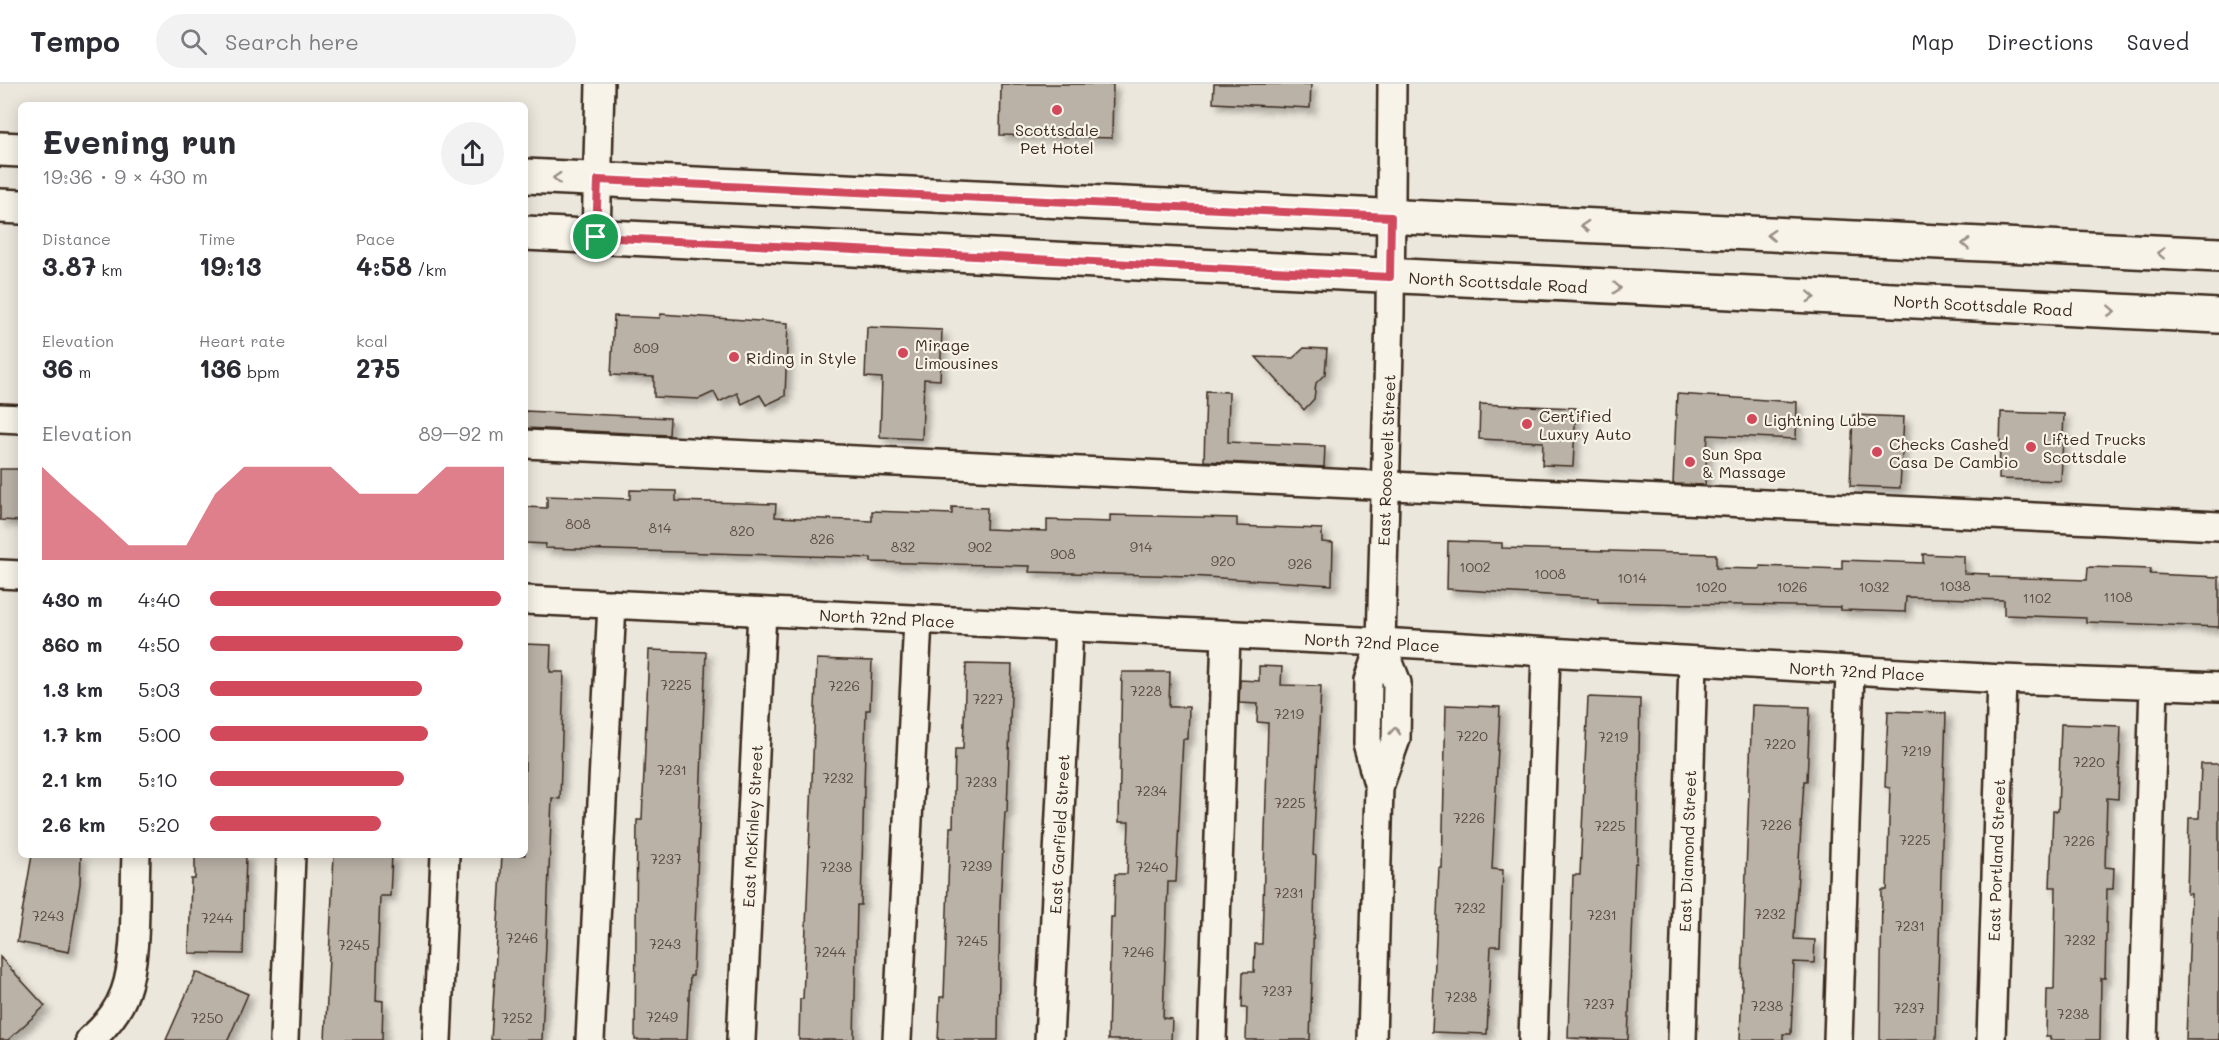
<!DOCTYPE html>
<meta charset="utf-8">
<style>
body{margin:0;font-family:Mali,sans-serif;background:#f2f2f3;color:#2b2b33;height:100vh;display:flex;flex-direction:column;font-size:22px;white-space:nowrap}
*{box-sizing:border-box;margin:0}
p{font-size:20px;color:#7c7c81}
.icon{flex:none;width:33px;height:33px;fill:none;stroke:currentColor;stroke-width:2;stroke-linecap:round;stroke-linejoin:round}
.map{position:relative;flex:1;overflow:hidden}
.sheet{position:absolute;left:18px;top:18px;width:510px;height:756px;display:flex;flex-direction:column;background:#fff;border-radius:9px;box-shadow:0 3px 15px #0003}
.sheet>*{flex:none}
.pin{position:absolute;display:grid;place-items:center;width:51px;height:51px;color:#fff;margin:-26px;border:3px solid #fff;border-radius:50%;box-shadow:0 2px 6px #0007}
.round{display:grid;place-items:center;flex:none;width:63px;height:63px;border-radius:32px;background:#f2f2f3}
.overview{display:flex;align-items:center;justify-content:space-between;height:102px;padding:0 24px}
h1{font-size:33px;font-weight:800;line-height:45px}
.stats{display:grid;grid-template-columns:repeat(3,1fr);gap:9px;height:102px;padding:6px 24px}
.stats div{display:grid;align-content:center}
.stats b{font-size:26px;font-weight:800}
.stats small{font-size:16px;font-weight:400}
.stats p{font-size:16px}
.chart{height:168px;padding:12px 24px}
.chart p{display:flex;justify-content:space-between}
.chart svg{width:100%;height:108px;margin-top:6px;fill:#d1495b;opacity:.7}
ul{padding:0 24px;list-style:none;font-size:20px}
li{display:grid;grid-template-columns:96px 72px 1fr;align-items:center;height:45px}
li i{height:15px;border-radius:8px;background:#d1495b}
header{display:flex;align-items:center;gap:36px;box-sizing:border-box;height:84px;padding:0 30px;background:#fff;border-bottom:2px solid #e1e1e2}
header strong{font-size:28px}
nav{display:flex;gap:33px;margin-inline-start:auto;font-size:21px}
.search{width:420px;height:54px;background:#f2f2f3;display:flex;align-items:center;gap:15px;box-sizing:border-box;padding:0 21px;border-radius:33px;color:#7c7c81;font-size:22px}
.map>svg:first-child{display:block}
.building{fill:#bab2a7;stroke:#3b2a1e;stroke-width:1.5;filter:url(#shadow)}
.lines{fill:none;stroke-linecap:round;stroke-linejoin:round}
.minor-casing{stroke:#3b2a1e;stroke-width:32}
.major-casing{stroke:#3b2a1e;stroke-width:38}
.minor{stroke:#f7f3e8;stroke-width:27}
.major{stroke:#f7f3e8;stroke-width:33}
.oneway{stroke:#998e83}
.route-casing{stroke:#fff;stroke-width:12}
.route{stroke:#d1495b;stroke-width:8}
.poi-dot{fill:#d1495b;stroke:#f7f3e8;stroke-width:2}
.labels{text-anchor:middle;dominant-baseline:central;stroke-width:4.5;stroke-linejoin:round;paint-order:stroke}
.number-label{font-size:14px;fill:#5b4c40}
.poi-label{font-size:16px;fill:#3b2a1e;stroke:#f7f3e8;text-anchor:start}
.street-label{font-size:16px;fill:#3b2a1e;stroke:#f7f3e8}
</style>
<header>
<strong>Tempo</strong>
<div class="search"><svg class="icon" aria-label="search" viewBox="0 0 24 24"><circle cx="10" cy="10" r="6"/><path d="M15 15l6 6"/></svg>Search here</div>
<nav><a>Map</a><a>Directions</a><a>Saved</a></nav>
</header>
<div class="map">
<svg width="2219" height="956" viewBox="0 0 2219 956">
<defs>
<filter id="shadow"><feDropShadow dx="5.5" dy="5.5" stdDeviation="3" flood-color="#0004"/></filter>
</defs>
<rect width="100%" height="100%" fill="#ece7dc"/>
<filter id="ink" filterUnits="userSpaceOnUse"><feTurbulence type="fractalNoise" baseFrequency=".0167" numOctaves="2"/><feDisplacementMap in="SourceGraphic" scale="12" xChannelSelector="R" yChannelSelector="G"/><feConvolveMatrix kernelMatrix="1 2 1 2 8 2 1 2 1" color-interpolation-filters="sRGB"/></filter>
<g filter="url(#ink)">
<!-- building -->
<g class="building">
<polygon points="1001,0 1113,0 1112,54 1000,51"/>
<polygon points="1214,0 1311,0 1310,24 1213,19"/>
<polygon points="661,230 788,239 785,312 766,321 760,311 742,320 737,309 719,318 714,308 699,315 654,313 654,293 611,291 614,232 660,234"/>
<polygon points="867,243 942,246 940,296 924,295 922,355 880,353 882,294 865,293"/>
<polygon points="1304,264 1327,265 1325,290 1316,299 1314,315 1304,326 1256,273 1293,274"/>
<polygon points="1206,307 1229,308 1228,358 1325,362 1324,383 1204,377"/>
<polygon points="1677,310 1797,318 1796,355 1708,351 1705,401 1673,400"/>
<polygon points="1480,320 1576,324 1573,382 1542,381 1543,358 1479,355"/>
<polygon points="525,327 670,334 669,351 525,344"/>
<polygon points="2001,328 2064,330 2061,397 1999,395"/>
<polygon points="1853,331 1904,333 1900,404 1850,402"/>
<polygon points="0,385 21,385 21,437 0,436"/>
<polygon points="630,406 676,407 676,417 776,420 775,433 872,437 872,427 952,430 952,423 987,424 986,445 1047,447 1047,436 1110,438 1110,431 1237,434 1237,442 1322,445 1322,458 1333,459 1332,501 1190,492 1029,488 1030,482 871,478 871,474 545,464 546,460 525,459 525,423 547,424 547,412 630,415"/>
<polygon points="1448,457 1502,459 1502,464 1716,470 1716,484 1759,485 1760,482 1842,485 1842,476 1923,479 1923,470 1964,472 1964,489 1989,490 1989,493 2087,496 2088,483 2151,485 2150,490 2219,493 2219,543 2086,538 2086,534 2004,531 2004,516 1906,513 1905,528 1841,526 1841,523 1598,518 1598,514 1447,505"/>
<polygon points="525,560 551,561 550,588 564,588 560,715 552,714 542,956 491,956 502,771 525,771"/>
<polygon points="649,566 706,568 693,892 690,892 687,956 635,956 637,736 642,736"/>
<polygon points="817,575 872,577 870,626 866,626 861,821 857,821 854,956 799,956 800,915 803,915"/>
<polygon points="966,580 1012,581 1007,728 1005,728 1000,820 998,956 938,956 940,913 944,913 950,743 953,743 955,665 963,665"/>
<polygon points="1259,582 1282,583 1281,601 1321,602 1313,771 1316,772 1310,956 1246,956 1247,924 1242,924 1243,888 1254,888 1255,860 1262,860 1268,639 1257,638 1258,620 1239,619 1240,596 1259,597"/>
<polygon points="1122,588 1170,588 1169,623 1189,623 1188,655 1183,655 1176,798 1168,798 1163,934 1172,935 1171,956 1108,956 1111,833 1114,833 1115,790 1127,790 1129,738 1119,738"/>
<polygon points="1588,613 1640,615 1637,779 1635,779 1628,956 1568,954 1573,791 1580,791"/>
<polygon points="1446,621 1500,623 1492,785 1503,786 1500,862 1491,862 1487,950 1432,948 1439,784 1442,784"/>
<polygon points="1752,621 1810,623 1807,697 1804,697 1794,855 1815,856 1814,879 1794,878 1791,950 1783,950 1783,956 1740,956"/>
<polygon points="1888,627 1946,629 1936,956 1880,956 1882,806 1887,806 1890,704 1885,703"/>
<polygon points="2061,640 2121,642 2118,715 2107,714 2105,783 2114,784 2113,805 2107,805 2105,894 2101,894 2100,956 2050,956 2050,953 2046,953 2047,905 2054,905 2056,803 2050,803 2053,727 2058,727"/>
<polygon points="2201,680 2219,680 2219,956 2186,956 2191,810 2187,810 2189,734 2199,734"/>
<polygon points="32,771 81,771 80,800 69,868 17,858"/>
<polygon points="195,771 246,771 243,870 189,869 191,795 195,795"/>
<polygon points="334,771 392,771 390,812 380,812 376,916 383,917 382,956 325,956"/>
<polygon points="0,873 45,922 8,956 0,956"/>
<polygon points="196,888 248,910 228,956 166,956"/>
</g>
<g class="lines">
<!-- minor casing -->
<g class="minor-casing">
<g id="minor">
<polyline points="596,153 600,0"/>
<polyline points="0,334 21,335"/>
<polyline points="525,360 2219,442"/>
<polyline points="0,490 21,491"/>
<polyline points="525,516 1381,558 2002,595 2219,603"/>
<polyline points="1379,703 1396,655 1397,599 1381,558"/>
<path d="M90,956C105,943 118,928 125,908C138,872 134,811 136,771"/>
<polyline points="284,956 291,771"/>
<polyline points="437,956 445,771"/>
<polyline points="590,956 612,520"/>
<polyline points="741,956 762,528"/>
<polyline points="897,956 918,536"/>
<polyline points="1049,956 1069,543"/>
<polyline points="1212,956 1226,551"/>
<polyline points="1372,956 1379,703 1367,660 1368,597 1381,558 1390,230 1392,0"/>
<polyline points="1533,956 1546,570"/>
<polyline points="1682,956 1693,578"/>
<polyline points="1838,956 1850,587"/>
<polyline points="1991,956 2002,595"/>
<polyline points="2143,956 2154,600"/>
</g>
</g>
<!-- major casing -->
<g class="major-casing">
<g id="major">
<polyline points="0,65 21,66"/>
<polyline points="525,92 2219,171"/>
<polyline points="0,122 21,123"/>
<polyline points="525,149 2219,232"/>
</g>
</g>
<!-- minor -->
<use href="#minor" class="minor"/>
<!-- major -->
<use href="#major" class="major"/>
</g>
<!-- one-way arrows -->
<defs><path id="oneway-chevron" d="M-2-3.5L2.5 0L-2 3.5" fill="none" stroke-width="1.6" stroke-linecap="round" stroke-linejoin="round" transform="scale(1.5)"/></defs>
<g class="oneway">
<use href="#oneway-chevron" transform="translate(557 94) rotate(-177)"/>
<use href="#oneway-chevron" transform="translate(1585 142) rotate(-177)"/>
<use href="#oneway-chevron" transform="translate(1771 151) rotate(-177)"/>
<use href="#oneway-chevron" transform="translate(1966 160) rotate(-177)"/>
<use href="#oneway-chevron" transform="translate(2161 169) rotate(-177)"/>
<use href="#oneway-chevron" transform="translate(1617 204) rotate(3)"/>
<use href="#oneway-chevron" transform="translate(1811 213) rotate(3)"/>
<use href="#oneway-chevron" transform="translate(2111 227) rotate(3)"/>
<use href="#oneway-chevron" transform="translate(1395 647) rotate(-86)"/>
</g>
</g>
<g class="lines" filter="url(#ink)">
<!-- route casing -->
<g class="route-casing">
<polygon id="route" points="598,96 1391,133 1390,193 596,153"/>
</g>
<!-- route -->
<use href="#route" class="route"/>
</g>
<!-- markers -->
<g class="poi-dot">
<circle cx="1057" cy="26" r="6"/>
<circle cx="903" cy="269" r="6"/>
<circle cx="734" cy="273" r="6"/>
<circle cx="1752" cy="335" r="6"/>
<circle cx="1527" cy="340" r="6"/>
<circle cx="2031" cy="363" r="6"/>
<circle cx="1877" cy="368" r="6"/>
<circle cx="1690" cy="378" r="6"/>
</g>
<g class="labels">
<!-- number labels -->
<g class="number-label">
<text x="646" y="263">809</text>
<text x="578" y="439">808</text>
<text x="660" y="443">814</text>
<text x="742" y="446">820</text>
<text x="822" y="454">826</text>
<text x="903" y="462">832</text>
<text x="980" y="462">902</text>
<text x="1141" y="462">914</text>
<text x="1063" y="469">908</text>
<text x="1223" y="476">920</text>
<text x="1300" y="479">926</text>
<text x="1475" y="482">1002</text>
<text x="1550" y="489">1008</text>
<text x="1632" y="493">1014</text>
<text x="1955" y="501">1038</text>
<text x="1711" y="502">1020</text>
<text x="1792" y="502">1026</text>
<text x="1874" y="502">1032</text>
<text x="2118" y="512">1108</text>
<text x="2037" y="513">1102</text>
<text x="676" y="600">7225</text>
<text x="844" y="601">7226</text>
<text x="1146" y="606">7228</text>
<text x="988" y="614">7227</text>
<text x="1289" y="629">7219</text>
<text x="1472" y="651">7220</text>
<text x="1613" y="652">7219</text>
<text x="1780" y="659">7220</text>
<text x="1916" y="666">7219</text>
<text x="2089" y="677">7220</text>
<text x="672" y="685">7231</text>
<text x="838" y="693">7232</text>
<text x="981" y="697">7233</text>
<text x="1151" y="706">7234</text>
<text x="1290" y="718">7225</text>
<text x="1469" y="733">7226</text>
<text x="1776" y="740">7226</text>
<text x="1610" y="741">7225</text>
<text x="1915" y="755">7225</text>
<text x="2079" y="756">7226</text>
<text x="666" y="774">7237</text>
<text x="976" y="781">7239</text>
<text x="836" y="782">7238</text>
<text x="1152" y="782">7240</text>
<text x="1289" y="808">7231</text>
<text x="1470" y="823">7232</text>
<text x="1770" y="829">7232</text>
<text x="1602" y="830">7231</text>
<text x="48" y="831">7243</text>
<text x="217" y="833">7244</text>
<text x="1910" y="841">7231</text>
<text x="522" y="853">7246</text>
<text x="2080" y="855">7232</text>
<text x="972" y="856">7245</text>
<text x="665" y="859">7243</text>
<text x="354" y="860">7245</text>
<text x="830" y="867">7244</text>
<text x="1138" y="867">7246</text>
<text x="1277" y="906">7237</text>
<text x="1461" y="912">7238</text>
<text x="1599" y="919">7237</text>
<text x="1767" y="921">7238</text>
<text x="1909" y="923">7237</text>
<text x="2073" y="929">7238</text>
<text x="662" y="932">7249</text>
<text x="207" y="933">7250</text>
<text x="517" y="933">7252</text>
</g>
<!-- poi labels -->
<g class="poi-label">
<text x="1057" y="45" text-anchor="middle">Scottsdale<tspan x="1057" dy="18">Pet Hotel</tspan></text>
<text x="915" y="260">Mirage<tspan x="915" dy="18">Limousines</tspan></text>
<text x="746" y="273">Riding in Style</text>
<text x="1539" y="331">Certified<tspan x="1539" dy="18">Luxury Auto</tspan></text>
<text x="1764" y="335">Lightning Lube</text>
<text x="2043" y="354">Lifted Trucks<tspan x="2043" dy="18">Scottsdale</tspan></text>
<text x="1889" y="359">Checks Cashed<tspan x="1889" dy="18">Casa De Cambio</tspan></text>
<text x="1702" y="369">Sun Spa<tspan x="1702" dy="18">&amp; Massage</tspan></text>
</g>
<!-- street labels -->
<g class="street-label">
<text transform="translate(1498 198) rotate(3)">North Scottsdale Road</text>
<text transform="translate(1983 221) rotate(3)">North Scottsdale Road</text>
<text transform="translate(1386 376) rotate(-88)">East Roosevelt Street</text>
<text transform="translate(887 534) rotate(3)">North 72nd Place</text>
<text transform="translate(1372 558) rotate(3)">North 72nd Place</text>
<text transform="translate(1857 587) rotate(3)">North 72nd Place</text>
<text transform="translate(752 742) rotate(-87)">East McKinley Street</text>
<text transform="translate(1059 750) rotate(-87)">East Garfield Street</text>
<text transform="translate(1687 767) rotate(-88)">East Diamond Street</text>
<text transform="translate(1996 776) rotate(-88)">East Portland Street</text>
</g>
</g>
</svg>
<div class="pin" style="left:596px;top:153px;background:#1e9e55"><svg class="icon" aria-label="arrive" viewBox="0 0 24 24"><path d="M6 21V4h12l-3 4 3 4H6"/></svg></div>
<section class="sheet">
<div class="overview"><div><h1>Evening run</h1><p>19:36 · 9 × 430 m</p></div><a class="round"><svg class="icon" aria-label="share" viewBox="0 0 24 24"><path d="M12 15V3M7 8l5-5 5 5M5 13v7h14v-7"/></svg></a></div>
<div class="stats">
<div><p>Distance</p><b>3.87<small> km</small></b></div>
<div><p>Time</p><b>19:13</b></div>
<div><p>Pace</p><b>4:58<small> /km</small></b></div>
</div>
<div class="stats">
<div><p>Elevation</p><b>36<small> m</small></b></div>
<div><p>Heart rate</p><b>136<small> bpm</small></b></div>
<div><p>kcal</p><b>275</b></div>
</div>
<div class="chart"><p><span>Elevation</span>89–92 m</p>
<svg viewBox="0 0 160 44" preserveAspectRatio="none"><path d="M0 44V6L10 17L20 27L30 38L40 38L50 38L60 17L70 6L80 6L90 6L100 6L110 17L120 17L130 17L140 6L150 6L160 6V44z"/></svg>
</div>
<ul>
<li><b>430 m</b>4:40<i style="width:99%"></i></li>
<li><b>860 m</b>4:50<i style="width:86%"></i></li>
<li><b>1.3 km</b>5:03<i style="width:72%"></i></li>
<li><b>1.7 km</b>5:00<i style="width:74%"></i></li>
<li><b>2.1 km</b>5:10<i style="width:66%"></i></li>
<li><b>2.6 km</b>5:20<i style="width:58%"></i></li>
</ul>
</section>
</div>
